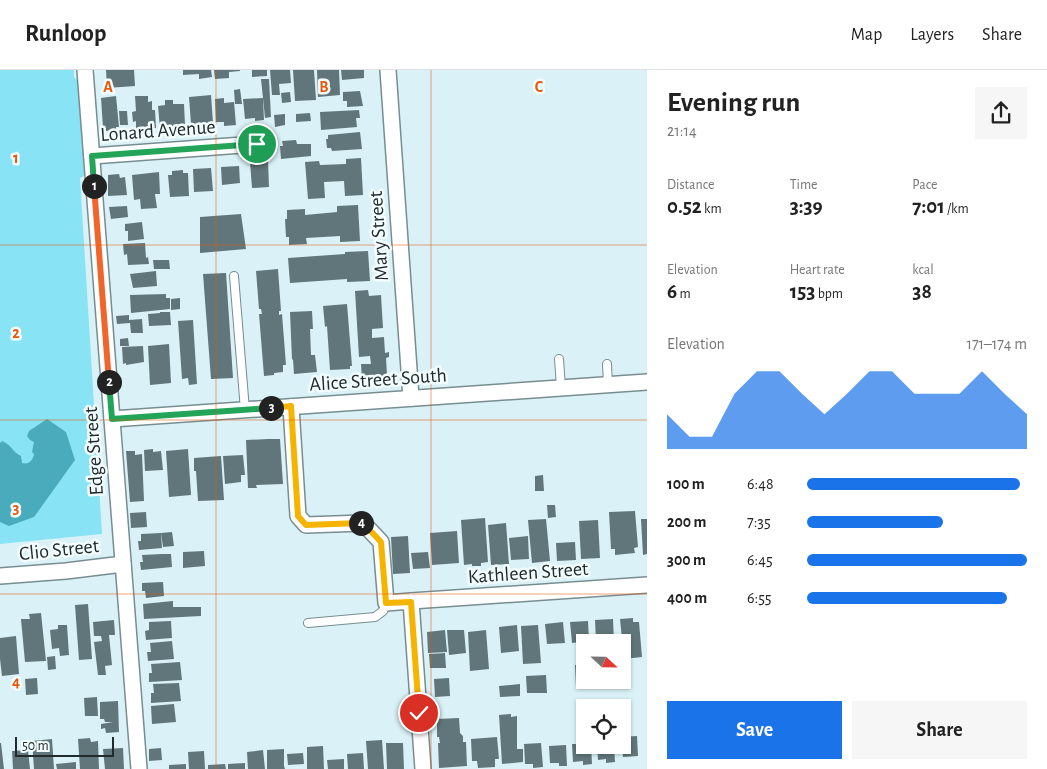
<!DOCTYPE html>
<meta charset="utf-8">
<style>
body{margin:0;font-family:"Alegreya Sans",sans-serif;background:#f6f6f6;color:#222;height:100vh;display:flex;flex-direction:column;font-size:19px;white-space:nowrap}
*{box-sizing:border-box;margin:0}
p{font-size:16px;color:#767676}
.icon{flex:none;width:28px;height:28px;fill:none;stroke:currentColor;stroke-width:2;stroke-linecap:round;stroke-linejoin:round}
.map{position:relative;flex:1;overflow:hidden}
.drawer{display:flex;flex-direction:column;background:#fff;width:400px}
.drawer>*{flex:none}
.needle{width:32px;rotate:112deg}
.fabs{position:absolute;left:576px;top:564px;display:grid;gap:10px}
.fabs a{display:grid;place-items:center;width:55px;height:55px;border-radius:0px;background:#fff;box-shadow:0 1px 4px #0004;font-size:25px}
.scale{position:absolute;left:15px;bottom:12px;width:99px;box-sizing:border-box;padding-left:5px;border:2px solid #212a2c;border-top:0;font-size:14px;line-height:18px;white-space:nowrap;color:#212a2c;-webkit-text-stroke:4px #f3fdfe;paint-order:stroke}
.pin{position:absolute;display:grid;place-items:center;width:42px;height:42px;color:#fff;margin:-21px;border:2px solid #fff;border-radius:50%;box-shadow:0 1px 5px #0007}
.km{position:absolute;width:25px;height:25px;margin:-12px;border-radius:50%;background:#222;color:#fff;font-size:14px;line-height:25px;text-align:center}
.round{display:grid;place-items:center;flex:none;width:52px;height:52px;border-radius:0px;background:#f6f6f6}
.overview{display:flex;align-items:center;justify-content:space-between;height:85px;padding:0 20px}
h1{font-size:28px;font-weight:600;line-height:38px}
.figures{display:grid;grid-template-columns:repeat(3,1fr);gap:8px;height:85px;padding:5px 20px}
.figures div{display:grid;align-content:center}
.figures b{font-size:21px;font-weight:600}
.figures small{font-size:14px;font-weight:400}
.figures p{font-size:14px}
.chart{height:140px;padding:10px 20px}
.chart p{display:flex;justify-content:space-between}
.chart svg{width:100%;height:90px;margin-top:5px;fill:#1a73e8;opacity:.7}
.primary-button{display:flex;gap:10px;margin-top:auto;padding:10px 20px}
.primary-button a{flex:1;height:58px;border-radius:0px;background:#1a73e8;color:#fff;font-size:20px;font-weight:600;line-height:58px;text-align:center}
.primary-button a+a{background:#f6f6f6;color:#222}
ul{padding:0 20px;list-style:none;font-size:16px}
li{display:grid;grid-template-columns:80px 60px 1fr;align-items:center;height:38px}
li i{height:12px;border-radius:6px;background:#1a73e8}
header{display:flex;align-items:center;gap:30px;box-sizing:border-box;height:70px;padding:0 25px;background:#fff;border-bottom:1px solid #e0e0e0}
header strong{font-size:24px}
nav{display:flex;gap:28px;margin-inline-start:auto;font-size:18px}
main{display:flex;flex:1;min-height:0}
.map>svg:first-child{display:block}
.green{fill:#88e4f4}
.water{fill:#49abbb}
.building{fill:#61767a}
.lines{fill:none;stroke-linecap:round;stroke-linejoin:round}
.lane-casing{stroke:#778d92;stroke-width:10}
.street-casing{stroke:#778d92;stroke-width:18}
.lane{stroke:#fff;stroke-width:8}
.street{stroke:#fff;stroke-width:15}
.split-1-casing{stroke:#fff;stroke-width:10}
.split-2-casing{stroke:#fff;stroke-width:10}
.split-3-casing{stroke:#fff;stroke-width:10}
.split-4-casing{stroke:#fff;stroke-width:10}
.split-5-casing{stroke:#fff;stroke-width:10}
.split-1{stroke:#22a559;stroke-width:6}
.split-2{stroke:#f0652b;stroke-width:6}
.split-3{stroke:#22a559;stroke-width:6}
.split-4{stroke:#f5b400;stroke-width:6}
.split-5{stroke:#f5b400;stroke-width:6}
.grid{fill:none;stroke:#e8590c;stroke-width:1;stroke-opacity:0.55}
.labels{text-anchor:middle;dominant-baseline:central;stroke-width:5;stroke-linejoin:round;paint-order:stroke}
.street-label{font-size:20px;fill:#212a2c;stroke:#f3fdfe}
.grid-label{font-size:16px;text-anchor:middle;font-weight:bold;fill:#e8590c;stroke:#f3fdfe;stroke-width:5;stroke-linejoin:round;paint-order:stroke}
</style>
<header>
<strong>Runloop</strong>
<nav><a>Map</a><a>Layers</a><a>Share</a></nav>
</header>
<main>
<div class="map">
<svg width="647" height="699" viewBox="0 0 647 699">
<rect width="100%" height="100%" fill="#daf2f7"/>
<!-- green -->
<polygon class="green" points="0,0 74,0 74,7 78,11 85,95 84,106 80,108 102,464 0,474"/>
<!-- water -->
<path class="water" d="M47,349L66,362L75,390L34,447L9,456L0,452V373L2,371C11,374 13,383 21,386L22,393C29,395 33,390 34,384L32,382L34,372L30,370L27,366L29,361Z"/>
<!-- building -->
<g class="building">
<polygon points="106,0 134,0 135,16 107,18"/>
<polygon points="183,0 211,0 212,7 199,9 199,4 183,5"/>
<polygon points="214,0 240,0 240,1 229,2 229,8 215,9"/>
<polygon points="252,0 267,0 267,6 252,7"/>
<polygon points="270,0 290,0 291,13 279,14 280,25 272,25"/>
<polygon points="293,0 314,0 316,30 295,31"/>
<polygon points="317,0 339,0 340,25 318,27"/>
<polygon points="341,0 364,0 364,8 342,10"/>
<polygon points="261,9 269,9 271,47 265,48"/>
<polygon points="240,19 242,34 235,34 234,20"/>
<polygon points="360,21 363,36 347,37 347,31 343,31 343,22"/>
<polygon points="290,22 291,32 282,33 281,23"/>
<polygon points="211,25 213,53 202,53 203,57 196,58 196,54 191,54 189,27"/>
<polygon points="116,26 119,57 116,57 116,60 106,61 106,58 103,58 101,28"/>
<polygon points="135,26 148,26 148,32 152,31 152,40 155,40 156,58 136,59 136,51 133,52 132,42 136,41"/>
<polygon points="224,28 224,33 234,32 236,55 224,56 224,52 216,52 215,29"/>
<polygon points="263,28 264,50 255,51 255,48 245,49 243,29"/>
<polygon points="165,30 173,30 173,34 184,34 185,55 178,55 175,58 160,59 158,36 165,35"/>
<polygon points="359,40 360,48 356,48 357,57 321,60 320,42"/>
<polygon points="119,41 127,41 128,55 120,55"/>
<polygon points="310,43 311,51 296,52 296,44"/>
<polygon points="285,44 285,55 275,57 274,45"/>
<polygon points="360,62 362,79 332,81 331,78 327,78 326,69 328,69 328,65"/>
<polygon points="296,70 297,74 311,74 311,86 281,89 280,76 283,76 282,71"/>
<polygon points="361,88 363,125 345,126 344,111 324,112 325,128 308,129 305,92 319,91 320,95 346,94 346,89"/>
<polygon points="268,91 269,117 252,118 250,92"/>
<polygon points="239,96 240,113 222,115 221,97"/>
<polygon points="211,98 213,121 194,122 193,99"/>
<polygon points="183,100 183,103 188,103 189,126 170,127 168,105 172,105 172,101"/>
<polygon points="159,102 160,124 155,124 157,138 141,139 140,129 134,130 132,105"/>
<polygon points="119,104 120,108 125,107 127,125 108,126 108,105"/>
<polygon points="358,135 360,171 340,172 340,166 306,168 307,174 289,175 289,167 286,167 285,149 287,149 287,140 305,139 305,145 337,142 337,136"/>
<polygon points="127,136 128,147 111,149 109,137"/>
<polygon points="241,144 246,179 200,183 200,147"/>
<polygon points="142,152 144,169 128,171 128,161 125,161 125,154"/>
<polygon points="145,173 146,188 148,187 149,194 128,195 127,184 124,185 123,174"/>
<polygon points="368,181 370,211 347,212 347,209 290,213 288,188 345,184 345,182"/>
<polygon points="153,190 169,190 170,199 154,199"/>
<polygon points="278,199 281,241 279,241 279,245 282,244 286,295 283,295 283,302 274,303 274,305 264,306 259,244 262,244 261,239 259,239 256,201"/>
<polygon points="156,201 157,216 133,218 130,204"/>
<polygon points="226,203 233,308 211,309 203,204"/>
<polygon points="368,220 369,226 381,225 383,258 372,259 372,268 384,267 385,283 389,282 389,287 386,288 387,305 383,309 362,310 361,294 371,294 370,286 359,287 355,221"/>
<polygon points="166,224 166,228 170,228 170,239 131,243 130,225"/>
<polygon points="180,228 180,239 171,240 171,229"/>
<polygon points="347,234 352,296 350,296 350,299 330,300 327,256 325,257 323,236"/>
<polygon points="312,241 313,259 310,259 311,285 315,285 317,302 294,304 293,289 292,290 290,242"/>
<polygon points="160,242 170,242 171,255 149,256 148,244 160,243"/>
<polygon points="129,245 129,250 142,249 143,263 131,263 130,253 117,254 116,246"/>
<polygon points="193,250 197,314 189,315 188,308 182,309 178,251"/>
<polygon points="128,268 129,276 120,276 120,269"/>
<polygon points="169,274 171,313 150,315 148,276"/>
<polygon points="143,276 144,292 126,295 126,293 123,294 122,277"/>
<polygon points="268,369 280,369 283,414 256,415 257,418 248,418 246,370"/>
<polygon points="153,379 153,382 161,381 163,400 145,401 144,380"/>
<polygon points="188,379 191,425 169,427 166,381"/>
<polygon points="126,381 135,381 135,385 142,384 144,431 130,432"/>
<polygon points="243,385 245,405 241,405 241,412 225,414 223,386"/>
<polygon points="221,386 224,430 198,431 196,401 194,401 194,388"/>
<polygon points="543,405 544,421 535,421 535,406"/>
<polygon points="547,435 555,435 556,447 548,448"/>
<polygon points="635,441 638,477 634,478 635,483 615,485 615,479 611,479 609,442"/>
<polygon points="146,442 147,457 131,458 130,443"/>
<polygon points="485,448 488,492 481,493 481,496 472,496 472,494 464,495 461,450"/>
<polygon points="546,449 550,491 532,493 528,450"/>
<polygon points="641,449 647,449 647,484 643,485"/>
<polygon points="598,450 600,488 581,489 579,451"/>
<polygon points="506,453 509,494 491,495 488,455"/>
<polygon points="457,461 459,493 432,495 430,463"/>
<polygon points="172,462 174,476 163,477 161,463"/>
<polygon points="161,463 162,478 139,480 138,471 141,471 141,464"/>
<polygon points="408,466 410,503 393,504 391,467"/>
<polygon points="528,466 529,489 511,490 509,468"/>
<polygon points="575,472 576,490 557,491 556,473"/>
<polygon points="204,481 205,496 183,498 183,482"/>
<polygon points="428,482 430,498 413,499 411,483"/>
<polygon points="162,484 171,484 172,497 141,500 140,492 143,492 142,485"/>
<polygon points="163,512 164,526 146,528 145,521 142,521 142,513"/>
<polygon points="173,531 173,537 201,537 201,546 144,549 143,534"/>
<polygon points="88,534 92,589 79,590 75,535"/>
<polygon points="41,543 46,591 25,592 21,549 30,549 29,544"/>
<polygon points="633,548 633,552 639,552 642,587 624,589 620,549"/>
<polygon points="613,549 614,572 596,572 595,550"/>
<polygon points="114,550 115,565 109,565 112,595 105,596 106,605 98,605 94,572 102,571 101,566 94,566 93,552"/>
<polygon points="171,551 172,568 146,570 145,561 149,560 149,552"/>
<polygon points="588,551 589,571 572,573 570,552"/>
<polygon points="563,552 565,573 547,574 545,554"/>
<polygon points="58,555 67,555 69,585 60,586 59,578 52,579 50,560 58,559"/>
<polygon points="517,555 519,581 501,583 499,557"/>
<polygon points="538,555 541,593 523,594 521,556"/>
<polygon points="445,560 447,582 428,583 427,562"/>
<polygon points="447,560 464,560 466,583 449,585"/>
<polygon points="486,560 489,599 470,601 468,562"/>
<polygon points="16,566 19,604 2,606 0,589 0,568"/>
<polygon points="172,571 174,589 148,591 147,582 151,582 150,573"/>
<polygon points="445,583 446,598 430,598 429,584"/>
<polygon points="55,586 56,599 48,600 47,587"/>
<polygon points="630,589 631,603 624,604 623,590"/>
<polygon points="180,592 182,610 149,612 149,603 152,603 151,594"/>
<polygon points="585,594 585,610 597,610 597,615 576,616 575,595"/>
<polygon points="546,605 547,623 527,623 526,606"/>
<polygon points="37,608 38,624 26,625 25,609"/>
<polygon points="449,608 450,626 435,627 434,609"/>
<polygon points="179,613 181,631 151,633 151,623 154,623 153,614"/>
<polygon points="520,614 520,626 500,627 499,616"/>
<polygon points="97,627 98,646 85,646 84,628"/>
<polygon points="118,631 119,662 106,663 105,658 101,659 101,654 113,652 105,652 104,649 100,649 100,632"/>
<polygon points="174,634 176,652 152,654 151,636"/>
<polygon points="511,644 511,647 517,646 517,679 523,679 523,692 502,694 499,645"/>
<polygon points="459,648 460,663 463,666 463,672 466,672 467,696 439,698 438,673 440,673 439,667 437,667 437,649"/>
<polygon points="637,666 638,686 623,687 622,667"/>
<polygon points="497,667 499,689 495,689 495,697 478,698 477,691 472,691 471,669"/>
<polygon points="90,668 91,672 98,671 99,699 80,699 78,669"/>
<polygon points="52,669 54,699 34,699 32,671"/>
<polygon points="382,670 384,699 368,699 366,671"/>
<polygon points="0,673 1,673 4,699 0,699"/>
<polygon points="386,673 403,673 404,699 387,699"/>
<polygon points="541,673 543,697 533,698 533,694 525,694 524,674"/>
<polygon points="572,674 585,674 585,675 591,675 592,694 583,695 583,691 573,692"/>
<polygon points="566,675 567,696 559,696 559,693 550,693 549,676"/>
<polygon points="597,675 614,675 615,692 606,693 606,689 598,690"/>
<polygon points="323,676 324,699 307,699 307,677"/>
<polygon points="123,678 124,699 105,699 103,679"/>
<polygon points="161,678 162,690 149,691 149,679"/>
<polygon points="284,679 284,696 283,696 284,696 285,699 267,699 267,680"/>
<polygon points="28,680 30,699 13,699 12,681"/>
<polygon points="263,680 265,699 248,699 247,682"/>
<polygon points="204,681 205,699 189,699 188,682"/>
<polygon points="303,683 304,694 288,695 287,684"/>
<polygon points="363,683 364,699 348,699 347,684"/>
<polygon points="344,689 344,699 328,699 327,690"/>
<polygon points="76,692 76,699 57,699 56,694"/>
<polygon points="245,693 245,699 228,699 228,694"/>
<polygon points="186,694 186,699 169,699 169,695"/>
<polygon points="225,694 226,699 208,699 208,695"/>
</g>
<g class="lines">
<!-- lane casing -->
<g class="lane-casing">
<g id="lane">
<polyline points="234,206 245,340"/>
<polyline points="559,289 561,318"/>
<polyline points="607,294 608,315"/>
<polyline points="308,553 375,547 383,541 386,533"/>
</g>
</g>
<!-- street casing -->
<g class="street-casing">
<g id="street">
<polyline points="85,0 139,699"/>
<polyline points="388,0 411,328"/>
<polyline points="92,86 257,74"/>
<polyline points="291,337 298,446 306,455 363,453 381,472 386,533 411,531 423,699"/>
<polyline points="112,349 647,312"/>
<polyline points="0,506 66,501 123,494"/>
<polyline points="411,531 647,515"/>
</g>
</g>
<!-- lane -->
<use href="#lane" class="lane"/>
<!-- street -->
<use href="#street" class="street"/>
</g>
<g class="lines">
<!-- split-1 casing -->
<g class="split-1-casing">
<polyline id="split-1" points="94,116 92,86 257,74"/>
</g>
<!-- split-2 casing -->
<g class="split-2-casing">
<polyline id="split-2" points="94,116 109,312"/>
</g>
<!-- split-3 casing -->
<g class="split-3-casing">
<polyline id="split-3" points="109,312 112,349 271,338"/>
</g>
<!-- split-4 casing -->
<g class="split-4-casing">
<polyline id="split-4" points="271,338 291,336 298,446 306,455 361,453"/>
</g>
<!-- split-5 casing -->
<g class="split-5-casing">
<polyline id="split-5" points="361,453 363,453 381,472 386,533 411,532 419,643"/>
</g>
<!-- split-1 -->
<use href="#split-1" class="split-1"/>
<!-- split-2 -->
<use href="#split-2" class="split-2"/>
<!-- split-3 -->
<use href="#split-3" class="split-3"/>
<!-- split-4 -->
<use href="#split-4" class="split-4"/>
<!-- split-5 -->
<use href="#split-5" class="split-5"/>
</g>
<!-- grid -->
<path class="grid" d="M216,0V699M431,0V699M0,175H647M0,350H647M0,524H647"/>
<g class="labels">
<!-- street labels -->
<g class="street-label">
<text transform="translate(158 61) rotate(-4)">Lonard Avenue</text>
<text transform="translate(379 166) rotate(-94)">Mary Street</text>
<text transform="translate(378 310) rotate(-4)">Alice Street South</text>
<text transform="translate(94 381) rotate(-94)">Edge Street</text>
<text transform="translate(59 480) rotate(-6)">Clio Street</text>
<text transform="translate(528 503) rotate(-4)">Kathleen Street</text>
</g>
</g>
<g class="grid-label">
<text x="108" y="22">A</text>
<text x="324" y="22">B</text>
<text x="539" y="22">C</text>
<text x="16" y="93">1</text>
<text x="16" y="268">2</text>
<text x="16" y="443">3</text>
<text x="16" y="617">4</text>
</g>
</svg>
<div class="fabs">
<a><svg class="needle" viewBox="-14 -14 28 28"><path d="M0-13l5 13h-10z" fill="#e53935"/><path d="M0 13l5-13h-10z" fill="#767676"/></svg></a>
<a><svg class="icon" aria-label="locate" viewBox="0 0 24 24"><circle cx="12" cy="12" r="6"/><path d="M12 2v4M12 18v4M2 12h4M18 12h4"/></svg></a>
</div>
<div class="scale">50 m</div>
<div class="pin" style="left:257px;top:74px;background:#1e9e55"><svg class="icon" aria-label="arrive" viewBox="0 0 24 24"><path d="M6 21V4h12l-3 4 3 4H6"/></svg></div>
<div class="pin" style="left:419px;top:643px;background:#d93025"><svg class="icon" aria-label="check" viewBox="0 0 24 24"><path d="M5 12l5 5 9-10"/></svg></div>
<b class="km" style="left:94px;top:116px">1</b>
<b class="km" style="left:109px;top:312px">2</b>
<b class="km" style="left:271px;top:338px">3</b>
<b class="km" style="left:361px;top:453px">4</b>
</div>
<section class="drawer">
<div class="overview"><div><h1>Evening run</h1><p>21:14</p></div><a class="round"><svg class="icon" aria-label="share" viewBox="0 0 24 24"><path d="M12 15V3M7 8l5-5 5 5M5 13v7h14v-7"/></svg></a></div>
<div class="figures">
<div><p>Distance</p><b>0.52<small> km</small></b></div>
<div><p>Time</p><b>3:39</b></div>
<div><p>Pace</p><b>7:01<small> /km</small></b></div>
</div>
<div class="figures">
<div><p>Elevation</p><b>6<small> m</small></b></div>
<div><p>Heart rate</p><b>153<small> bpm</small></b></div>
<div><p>kcal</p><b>38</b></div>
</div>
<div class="chart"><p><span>Elevation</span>171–174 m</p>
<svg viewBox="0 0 160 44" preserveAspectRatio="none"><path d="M0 44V27L10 38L20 38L30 17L40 6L50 6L60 17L70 27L80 17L90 6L100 6L110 17L120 17L130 17L140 6L150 17L160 27V44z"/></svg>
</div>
<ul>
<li><b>100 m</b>6:48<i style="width:97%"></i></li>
<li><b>200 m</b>7:35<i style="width:62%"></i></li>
<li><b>300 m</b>6:45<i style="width:100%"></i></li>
<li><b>400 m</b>6:55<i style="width:91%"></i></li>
</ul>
<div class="primary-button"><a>Save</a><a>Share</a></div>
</section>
</main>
